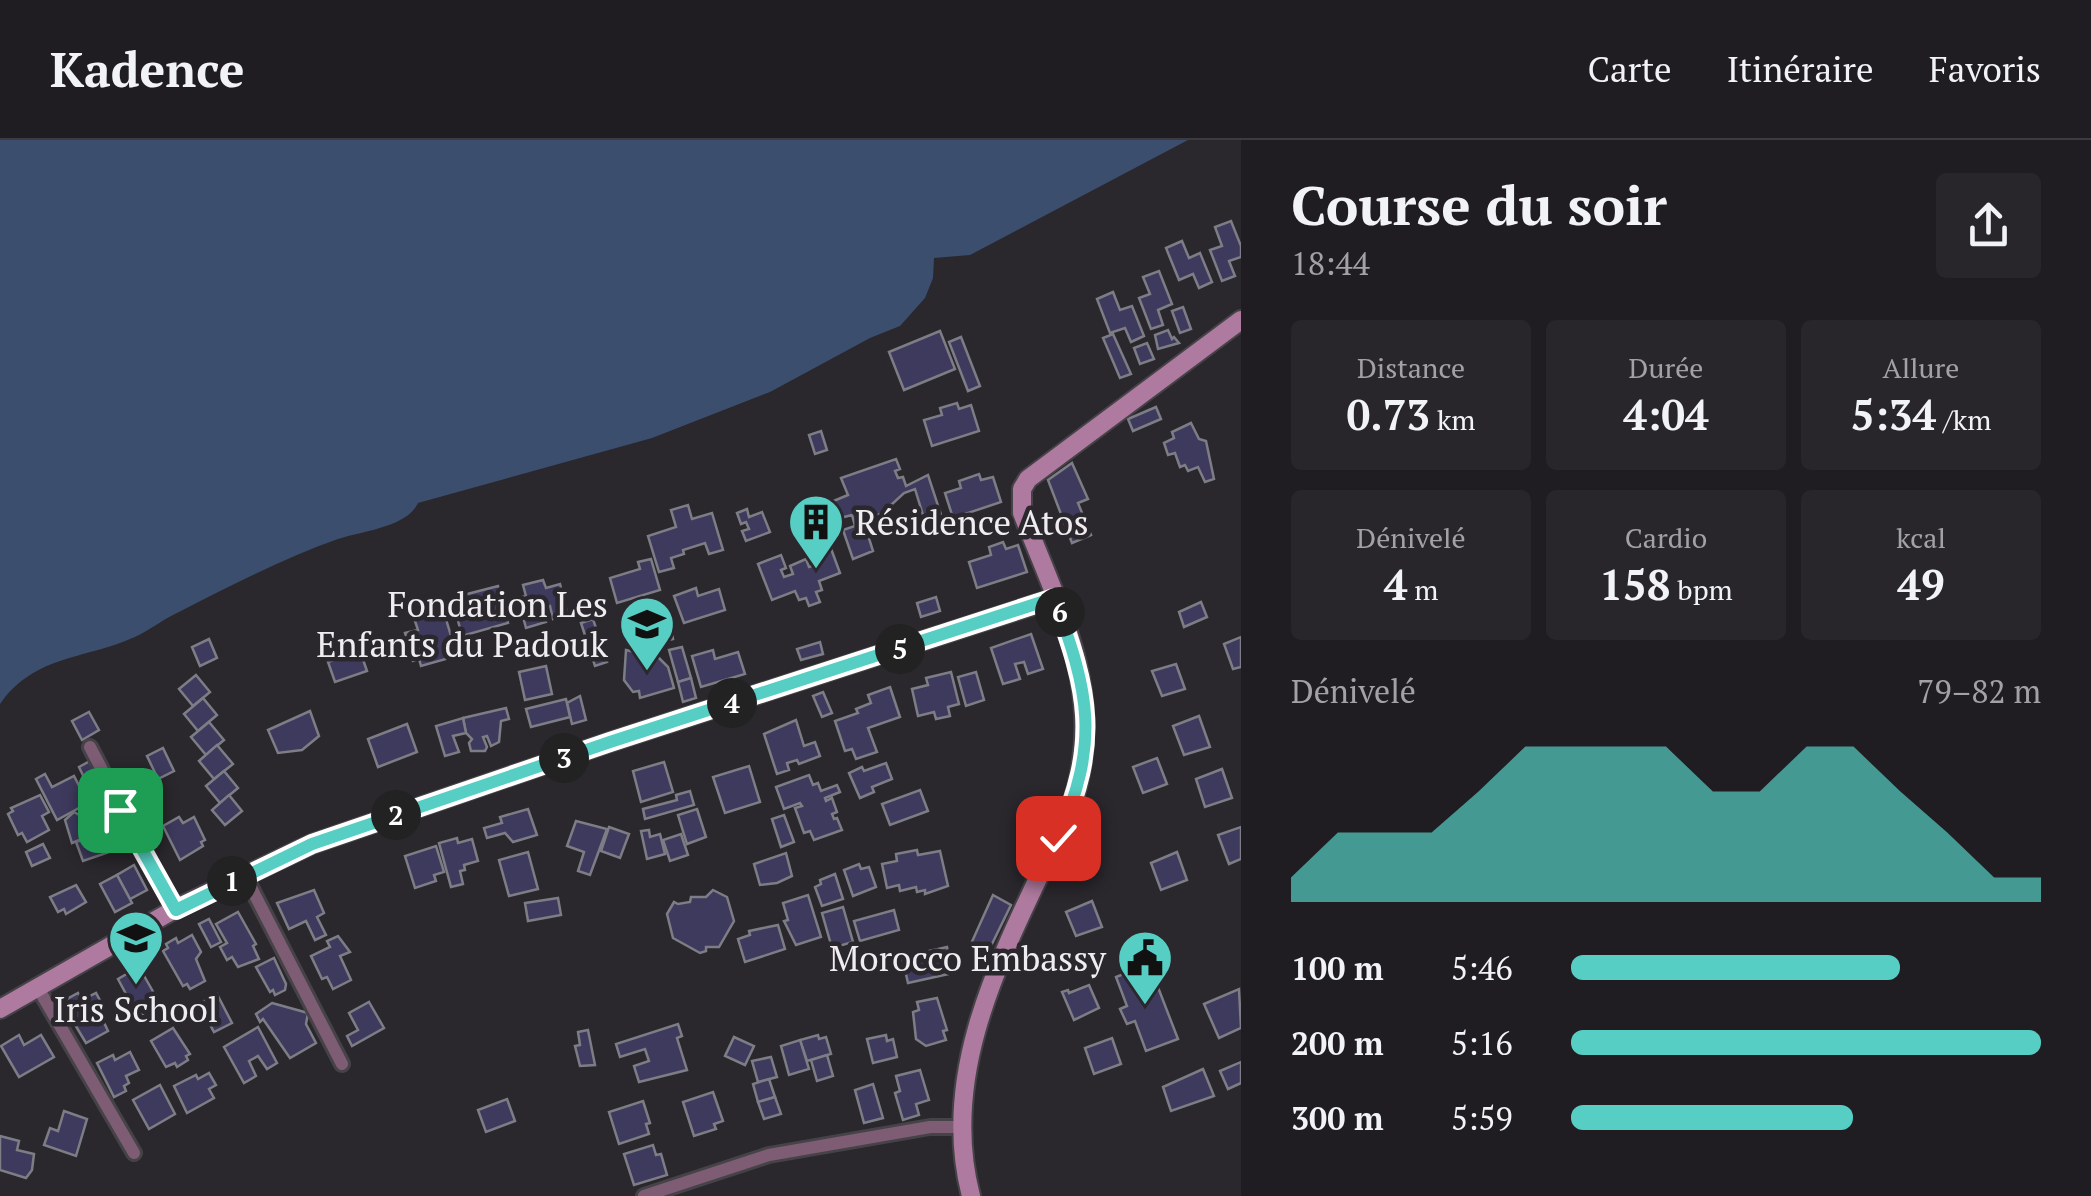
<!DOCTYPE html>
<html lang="fr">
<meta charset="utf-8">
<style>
body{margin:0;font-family:"PT Serif",serif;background:#28262a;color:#f1f3f6;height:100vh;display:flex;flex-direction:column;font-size:38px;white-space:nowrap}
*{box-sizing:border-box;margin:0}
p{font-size:32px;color:#a2a2a5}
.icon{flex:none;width:55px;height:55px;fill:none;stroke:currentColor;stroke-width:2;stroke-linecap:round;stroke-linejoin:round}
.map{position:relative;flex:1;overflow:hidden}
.sheet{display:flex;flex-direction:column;background:#201d22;width:850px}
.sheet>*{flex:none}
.pin{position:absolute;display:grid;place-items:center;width:85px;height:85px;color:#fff;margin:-42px;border-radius:20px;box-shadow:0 5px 15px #0006}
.km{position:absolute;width:50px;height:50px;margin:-25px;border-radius:50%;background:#222;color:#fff;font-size:28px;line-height:50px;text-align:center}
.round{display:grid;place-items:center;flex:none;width:105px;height:105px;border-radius:10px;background:#28262a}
.overview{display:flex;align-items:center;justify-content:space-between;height:170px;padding:0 50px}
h1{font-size:55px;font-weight:800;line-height:75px}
.stats{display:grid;grid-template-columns:repeat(3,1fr);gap:15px;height:170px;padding:10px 50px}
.stats div{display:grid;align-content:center;border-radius:10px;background:#28262a;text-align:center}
.stats b{font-size:42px;font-weight:800}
.stats small{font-size:28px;font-weight:400}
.stats p{font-size:28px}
.chart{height:280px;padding:20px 50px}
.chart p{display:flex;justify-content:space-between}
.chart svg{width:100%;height:180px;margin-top:10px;fill:#56cec3;opacity:.7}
ul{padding:0 50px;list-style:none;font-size:32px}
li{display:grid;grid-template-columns:160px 120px 1fr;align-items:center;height:75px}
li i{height:25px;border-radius:12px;background:#56cec3}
header{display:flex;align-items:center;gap:60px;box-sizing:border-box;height:140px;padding:0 50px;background:#201d22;border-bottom:2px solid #3d3b40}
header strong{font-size:48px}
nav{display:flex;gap:55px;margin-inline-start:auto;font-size:35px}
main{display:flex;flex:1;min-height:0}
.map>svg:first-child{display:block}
.water{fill:#3c4e6e}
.building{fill:#3e3a5d;stroke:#7d7d85;stroke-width:2.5}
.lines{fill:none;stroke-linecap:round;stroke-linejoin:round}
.minor-casing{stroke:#464348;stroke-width:18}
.secondary-casing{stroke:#464348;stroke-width:22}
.minor{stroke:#7e5d74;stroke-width:12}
.secondary{stroke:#af7a9f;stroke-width:18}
.route-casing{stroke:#fff;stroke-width:20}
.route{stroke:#56cec3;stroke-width:12}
.labels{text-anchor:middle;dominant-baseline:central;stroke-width:9;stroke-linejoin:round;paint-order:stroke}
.poi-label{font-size:35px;fill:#f0edf1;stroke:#2a272d;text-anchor:end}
</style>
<header>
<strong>Kadence</strong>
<nav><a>Carte</a><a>Itinéraire</a><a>Favoris</a></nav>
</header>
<main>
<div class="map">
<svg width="1241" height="1056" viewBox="0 0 1241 1056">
<rect width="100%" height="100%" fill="#2a272d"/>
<!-- water -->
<path class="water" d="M0,0H1188L970,115L934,118L933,138L925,158L900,186L870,198L770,252L652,298L418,363C407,387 363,391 338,399C284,418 230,446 179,472C165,478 153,488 139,495C88,520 36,513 0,564Z"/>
<!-- building -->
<g class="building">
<polygon points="1231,81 1241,106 1241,117 1229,121 1235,136 1222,141 1210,110 1222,106 1215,87"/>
<polygon points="1182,101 1189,118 1200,113 1212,142 1199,148 1193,134 1179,140 1166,108"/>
<polygon points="1159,131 1172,164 1158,170 1163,185 1151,189 1139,158 1150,154 1143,137"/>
<polygon points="1113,152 1120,170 1132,166 1144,196 1131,202 1125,188 1110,193 1097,159"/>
<polygon points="1183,167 1191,189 1180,193 1172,171"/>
<polygon points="1168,190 1172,199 1174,197 1179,203 1158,209 1155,195"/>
<polygon points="940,191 955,229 904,250 889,212"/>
<polygon points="1113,194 1131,234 1120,238 1103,198"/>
<polygon points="961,197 980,246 968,251 949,202"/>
<polygon points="1147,203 1154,219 1140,224 1134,208"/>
<polygon points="957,263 959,269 971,265 979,291 932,306 924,280 942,275 940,268"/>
<polygon points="1156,267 1161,279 1133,291 1128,279"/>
<polygon points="1191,283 1199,299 1206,301 1214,339 1205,342 1198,327 1188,331 1185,325 1180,327 1175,313 1168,315 1164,303 1174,298 1172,292"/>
<polygon points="821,291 827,310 815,314 809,295"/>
<polygon points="896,319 900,329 895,331 898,338 903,337 906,346 928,335 947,393 930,398 915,349 904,353 891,365 891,371 888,371 892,384 885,387 880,374 874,376 872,369 861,373 873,411 853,419 843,390 855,386 852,375 836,379 831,362 848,355 841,338"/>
<polygon points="1072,323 1088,359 1078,363 1091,395 1072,403 1048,340"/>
<polygon points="979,334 981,340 993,337 1001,362 953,378 945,353 961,348 959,341"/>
<polygon points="688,365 692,379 712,373 723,410 709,414 705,403 683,410 684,414 671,418 674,428 659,432 648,396 676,387 671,370"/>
<polygon points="747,369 749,377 762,372 770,392 746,401 742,391 749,389 746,382 741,384 737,373"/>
<polygon points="826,395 840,433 819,441 822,450 816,452 820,462 809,466 806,458 799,460 795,451 772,460 758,424 781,415 786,428 781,430 784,437 793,434 790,426 806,419 809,427 815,425 804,403"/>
<polygon points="1003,402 1006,409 1018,405 1027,432 977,448 969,422 991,415 989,407"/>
<polygon points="651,419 660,450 617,463 610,438 640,429 638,422"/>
<polygon points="543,440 546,448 560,444 568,475 553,479 550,466 543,468 546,482 526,488 518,458 526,456 523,445"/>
<polygon points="498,446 508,483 462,496 452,458"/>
<polygon points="696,448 698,456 719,449 725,470 684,483 674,456"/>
<polygon points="936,457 940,471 921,477 917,463"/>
<polygon points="1201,462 1207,477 1184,487 1179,472"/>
<polygon points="434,472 436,478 445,476 455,509 444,512 446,519 421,526 419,519 413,521 405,493 418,490 414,478"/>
<polygon points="593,479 607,522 595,526 581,483"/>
<polygon points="671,487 673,499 640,507 637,494"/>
<polygon points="1031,494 1043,529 1028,534 1024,522 1015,524 1020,539 1003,544 991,508"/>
<polygon points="1241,497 1241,527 1233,529 1224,504"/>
<polygon points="209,499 217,518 200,526 192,507"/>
<polygon points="820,502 823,514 801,520 797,509"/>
<polygon points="358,505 367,531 335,542 328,522 345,516 343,510"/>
<polygon points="682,507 691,538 678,542 669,510"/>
<polygon points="626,510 659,518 668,527 674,548 640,558 639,551 633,552 624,540"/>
<polygon points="713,510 715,519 738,512 745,534 701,547 692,516"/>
<polygon points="1176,524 1185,549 1162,556 1152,531"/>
<polygon points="546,526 552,554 525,560 519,532"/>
<polygon points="951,532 959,564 948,567 950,576 936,579 934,572 918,576 912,549 928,545 926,538"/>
<polygon points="976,532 984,560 966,566 958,537"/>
<polygon points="196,535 210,552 193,566 179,549"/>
<polygon points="691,538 696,558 683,562 678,542"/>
<polygon points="890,547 900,577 868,588 877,612 856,619 852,609 845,611 835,581 858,573 856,569 871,563 868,555"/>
<polygon points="823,552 832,573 822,577 813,556"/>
<polygon points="580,556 586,580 572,584 567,563"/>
<polygon points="203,558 217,575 198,591 184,574"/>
<polygon points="566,559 570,577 531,587 526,569"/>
<polygon points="506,568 509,579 501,581 499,602 491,606 487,596 483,597 487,607 485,611 471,611 469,603 472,599 466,593 463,578"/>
<polygon points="310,571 319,596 302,610 278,613 268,590"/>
<polygon points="89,572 99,590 82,600 72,581"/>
<polygon points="1199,576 1210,607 1184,615 1173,586"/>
<polygon points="463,578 466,593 453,596 459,612 445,616 436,586"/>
<polygon points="796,580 804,606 815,602 820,616 799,624 797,620 787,623 789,630 777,634 764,594"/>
<polygon points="209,582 224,600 206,615 191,597"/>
<polygon points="407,584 417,612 378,627 368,599"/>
<polygon points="217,605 233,624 214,639 199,621"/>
<polygon points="163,608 174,631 158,639 147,616"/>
<polygon points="1157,618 1167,644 1143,653 1133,627"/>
<polygon points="90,621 104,650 93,656 79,627"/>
<polygon points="664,622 673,652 641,662 633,631"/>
<polygon points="886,623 892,639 872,647 874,652 860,658 849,633 862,627 864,631"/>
<polygon points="749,626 760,662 725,673 713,637"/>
<polygon points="1222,629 1232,658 1205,667 1196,639"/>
<polygon points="224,631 238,648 220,663 206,646"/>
<polygon points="45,634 52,647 74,636 88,663 57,680 36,639"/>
<polygon points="809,635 813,645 818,643 821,651 837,645 840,652 825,658 826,661 832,658 837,672 832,674 834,679 837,678 842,690 814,700 810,691 804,693 795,668 802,666 800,663 784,669 776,647"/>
<polygon points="920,650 928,671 890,685 882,664"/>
<polygon points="690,651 694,665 645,679 643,669 677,660 676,655"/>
<polygon points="40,655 49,672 42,676 49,690 27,702 22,693 18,695 8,674 13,671 11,668"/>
<polygon points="229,655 242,671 225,685 212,670"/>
<polygon points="528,669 537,695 513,702 505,693 487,698 484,688 502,683 500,677"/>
<polygon points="697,669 706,697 687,704 678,675"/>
<polygon points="74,672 88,680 85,685 89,696 72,703 65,680"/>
<polygon points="784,675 794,702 781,707 772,679"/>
<polygon points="179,677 183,683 194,677 205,700 201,702 203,706 180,720 163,686"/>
<polygon points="576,681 607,689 590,735 578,731 584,712 567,706"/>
<polygon points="609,687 629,694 620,718 601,711"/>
<polygon points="1241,687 1241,719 1229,724 1218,695"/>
<polygon points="111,690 118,709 83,721 76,702"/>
<polygon points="649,690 650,697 660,694 665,714 647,719 641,691"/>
<polygon points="681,694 688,715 670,721 663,700"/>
<polygon points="457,698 458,703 472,699 478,721 464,725 465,730 460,731 463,744 451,747 439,703"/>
<polygon points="43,704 50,718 32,726 26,712"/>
<polygon points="436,706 444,732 434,735 436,741 415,748 405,716"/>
<polygon points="917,710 918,715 940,711 948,746 925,754 925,750 917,752 916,747 900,751 899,745 887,748 882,724 897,721 896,714"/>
<polygon points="528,712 538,749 509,756 499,720"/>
<polygon points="1177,712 1187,740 1161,750 1151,723"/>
<polygon points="786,713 792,736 777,743 760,745 754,724"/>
<polygon points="859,724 861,729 869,727 876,747 853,756 844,730"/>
<polygon points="134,725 147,750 130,759 117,735"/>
<polygon points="835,734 843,759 822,766 815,747 821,744 820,740"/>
<polygon points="117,735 132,763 115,772 100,744"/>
<polygon points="76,745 86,762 66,774 64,769 58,772 50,757"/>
<polygon points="314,750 324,773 317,777 326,795 315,800 306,781 289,789 277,763"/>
<polygon points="713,750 727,757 734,781 719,807 706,807 706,811 700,813 673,798 667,774 674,762 678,764 690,762 691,757 706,757"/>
<polygon points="808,755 821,797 796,805 784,781 788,780 783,763"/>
<polygon points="993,755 1011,765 991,806 984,803 980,810 970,806"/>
<polygon points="558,758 561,775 528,781 525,763"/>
<polygon points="1092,761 1102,787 1076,796 1066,772"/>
<polygon points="843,767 853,802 832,808 822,773"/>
<polygon points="894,770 899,790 860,801 854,781"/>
<polygon points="238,772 256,804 253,806 259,819 238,827 232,817 227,820 220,807 227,803 216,784"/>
<polygon points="209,779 221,802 211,807 199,784"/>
<polygon points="778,785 785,809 745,822 738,799 750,795 749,791"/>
<polygon points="192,795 201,812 196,819 205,841 190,849 187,844 183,846 163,811 168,808 166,804 176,798 178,803"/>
<polygon points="338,796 350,812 340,816 351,840 333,849 327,837 322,839 311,816 330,807 327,801"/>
<polygon points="947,807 953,833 908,843 902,817"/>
<polygon points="274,818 286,844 285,850 275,855 273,850 270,852 256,827"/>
<polygon points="1149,824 1178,899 1146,911 1135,881 1127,884 1120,869 1127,866 1116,837"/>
<polygon points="139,827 159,862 154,865 157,868 130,879 121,863 126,854 118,839"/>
<polygon points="1089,845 1099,868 1074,880 1062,852 1068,850 1069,853"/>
<polygon points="1239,849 1241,888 1219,898 1204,864"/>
<polygon points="78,853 82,860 96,853 104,868 100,874 108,891 86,903 65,868 71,865 67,859"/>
<polygon points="217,854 232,883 214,892 199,864"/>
<polygon points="937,858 947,890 943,891 946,900 926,906 916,899 913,872 919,870 917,862"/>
<polygon points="369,862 384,888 352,906 347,896 358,890 349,873"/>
<polygon points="272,863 308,873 306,884 316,903 290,918 263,879 260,882 256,874"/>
<polygon points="678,884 682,896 677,898 687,930 639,942 634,926 649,921 645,909 620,917 616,904"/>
<polygon points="258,887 277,923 267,929 258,916 249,921 256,936 244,943 224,907"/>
<polygon points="173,888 190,914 186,916 188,920 177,927 175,923 166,927 151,901"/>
<polygon points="588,890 595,925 580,926 575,906 580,905 578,892"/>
<polygon points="19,895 24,905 41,895 54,917 19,937 1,906"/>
<polygon points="818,895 819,899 826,897 831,914 807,921 800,900"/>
<polygon points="886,895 887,901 893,899 897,917 873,923 867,899"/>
<polygon points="734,897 754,906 745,925 725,916"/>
<polygon points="1112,898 1121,924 1094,934 1085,908"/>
<polygon points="800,900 809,929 789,935 781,906"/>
<polygon points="130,912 139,930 126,936 129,943 124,946 126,951 114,957 97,923 113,915 115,920"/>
<polygon points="827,915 833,936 817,941 811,920"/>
<polygon points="771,917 777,937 758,942 752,921"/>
<polygon points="1241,922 1241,943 1228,949 1220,931"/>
<polygon points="1203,929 1214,956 1171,971 1163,947"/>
<polygon points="920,930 929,960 916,964 919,975 903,980 895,953 900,951 896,936"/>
<polygon points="209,933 216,945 209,949 214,958 187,973 174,946 196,935 198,939"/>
<polygon points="769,939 775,957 758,962 753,944"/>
<polygon points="873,944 883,978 864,983 855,950"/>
<polygon points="160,945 175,974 149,989 133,960"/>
<polygon points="713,952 723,981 714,984 716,989 694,996 683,962"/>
<polygon points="775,957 781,974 764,979 758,962"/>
<polygon points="507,959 515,981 486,992 478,970"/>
<polygon points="643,961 650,983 646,984 649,994 619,1004 609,972"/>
<polygon points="64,971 87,979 76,1016 44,1005 50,988 58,991"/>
<polygon points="0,996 19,1001 17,1010 34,1014 32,1030 26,1038 0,1030"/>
<polygon points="653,1005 656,1015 661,1014 667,1035 634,1045 624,1014"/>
</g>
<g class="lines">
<!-- minor casing -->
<g class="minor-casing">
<g id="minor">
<polyline points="90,607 175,769"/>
<polyline points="244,734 342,924"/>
<polyline points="38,848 134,1013"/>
<polyline points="644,1056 769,1015 930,987 964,987"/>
</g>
</g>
<!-- secondary casing -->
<g class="secondary-casing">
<g id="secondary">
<polyline points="0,869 175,769 312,704 610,602 1055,458"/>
<path d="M971,1056C935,919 1017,789 1070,670C1109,561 1062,474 1022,373V349L1028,339L1241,180"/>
</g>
</g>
<!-- minor -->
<use href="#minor" class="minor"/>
<!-- secondary -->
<use href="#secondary" class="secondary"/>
</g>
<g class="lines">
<!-- route casing -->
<g class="route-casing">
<path id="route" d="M120,670L176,770L312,704L610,602L1054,458C1090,554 1100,602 1058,698"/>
</g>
<!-- route -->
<use href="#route" class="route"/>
</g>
<!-- icons -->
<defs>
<g id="building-pin" transform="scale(2.875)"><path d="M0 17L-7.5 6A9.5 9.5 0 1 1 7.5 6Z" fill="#56cec3" stroke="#2a272d"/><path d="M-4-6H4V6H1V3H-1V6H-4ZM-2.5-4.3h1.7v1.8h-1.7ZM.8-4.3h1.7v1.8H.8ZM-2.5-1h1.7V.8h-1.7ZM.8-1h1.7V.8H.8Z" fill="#111"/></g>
<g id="school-pin" transform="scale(2.875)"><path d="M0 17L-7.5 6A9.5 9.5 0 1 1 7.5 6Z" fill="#56cec3" stroke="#2a272d"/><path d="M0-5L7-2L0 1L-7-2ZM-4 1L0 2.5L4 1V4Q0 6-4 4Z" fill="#111"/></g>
<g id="university-pin" transform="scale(2.875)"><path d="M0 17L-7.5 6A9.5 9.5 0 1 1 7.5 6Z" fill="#56cec3" stroke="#2a272d"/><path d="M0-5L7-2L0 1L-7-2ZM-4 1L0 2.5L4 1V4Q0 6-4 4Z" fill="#111"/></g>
<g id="civic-pin" transform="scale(2.875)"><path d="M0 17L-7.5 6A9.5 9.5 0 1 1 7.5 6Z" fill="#56cec3" stroke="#2a272d"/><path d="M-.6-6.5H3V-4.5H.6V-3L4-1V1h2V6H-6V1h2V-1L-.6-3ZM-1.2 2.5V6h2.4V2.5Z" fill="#111"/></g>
</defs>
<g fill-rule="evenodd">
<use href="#building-pin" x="816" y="382"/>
<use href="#school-pin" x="647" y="484"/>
<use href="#university-pin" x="136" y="798"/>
<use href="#civic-pin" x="1145" y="818"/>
</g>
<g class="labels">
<!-- poi labels -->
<g class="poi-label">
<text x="855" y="382" text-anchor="start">Résidence Atos</text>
<text x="608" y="464">Fondation Les<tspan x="608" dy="40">Enfants du Padouk</tspan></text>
<text x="1106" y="818">Morocco Embassy</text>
<text x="136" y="869" text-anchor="middle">Iris School</text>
</g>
</g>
</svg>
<div class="pin" style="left:120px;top:670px;background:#1e9e55"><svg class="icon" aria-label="arrive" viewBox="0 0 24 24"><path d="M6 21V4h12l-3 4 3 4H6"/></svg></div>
<div class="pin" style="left:1058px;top:698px;background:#d93025"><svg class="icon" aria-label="check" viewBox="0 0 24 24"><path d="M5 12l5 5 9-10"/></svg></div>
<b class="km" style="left:232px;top:741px">1</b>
<b class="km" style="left:396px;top:675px">2</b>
<b class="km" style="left:564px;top:618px">3</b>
<b class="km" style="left:732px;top:563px">4</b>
<b class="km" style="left:900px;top:509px">5</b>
<b class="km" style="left:1060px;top:472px">6</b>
</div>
<section class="sheet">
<div class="overview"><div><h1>Course du soir</h1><p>18:44</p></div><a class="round"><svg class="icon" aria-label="share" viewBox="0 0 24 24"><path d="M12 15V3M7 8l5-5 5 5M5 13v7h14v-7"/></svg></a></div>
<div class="stats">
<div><p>Distance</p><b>0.73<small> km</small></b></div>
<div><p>Durée</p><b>4:04</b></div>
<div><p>Allure</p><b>5:34<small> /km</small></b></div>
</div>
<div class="stats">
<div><p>Dénivelé</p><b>4<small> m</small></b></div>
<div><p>Cardio</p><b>158<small> bpm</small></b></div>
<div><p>kcal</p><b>49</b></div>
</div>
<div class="chart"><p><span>Dénivelé</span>79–82 m</p>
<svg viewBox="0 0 160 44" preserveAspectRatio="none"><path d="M0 44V38L10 27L20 27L30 27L40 17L50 6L60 6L70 6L80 6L90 17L100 17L110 6L120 6L130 17L140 27L150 38L160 38V44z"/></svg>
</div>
<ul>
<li><b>100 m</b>5:46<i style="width:70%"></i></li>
<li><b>200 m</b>5:16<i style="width:100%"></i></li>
<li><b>300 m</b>5:59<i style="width:60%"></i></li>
</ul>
</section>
</main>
